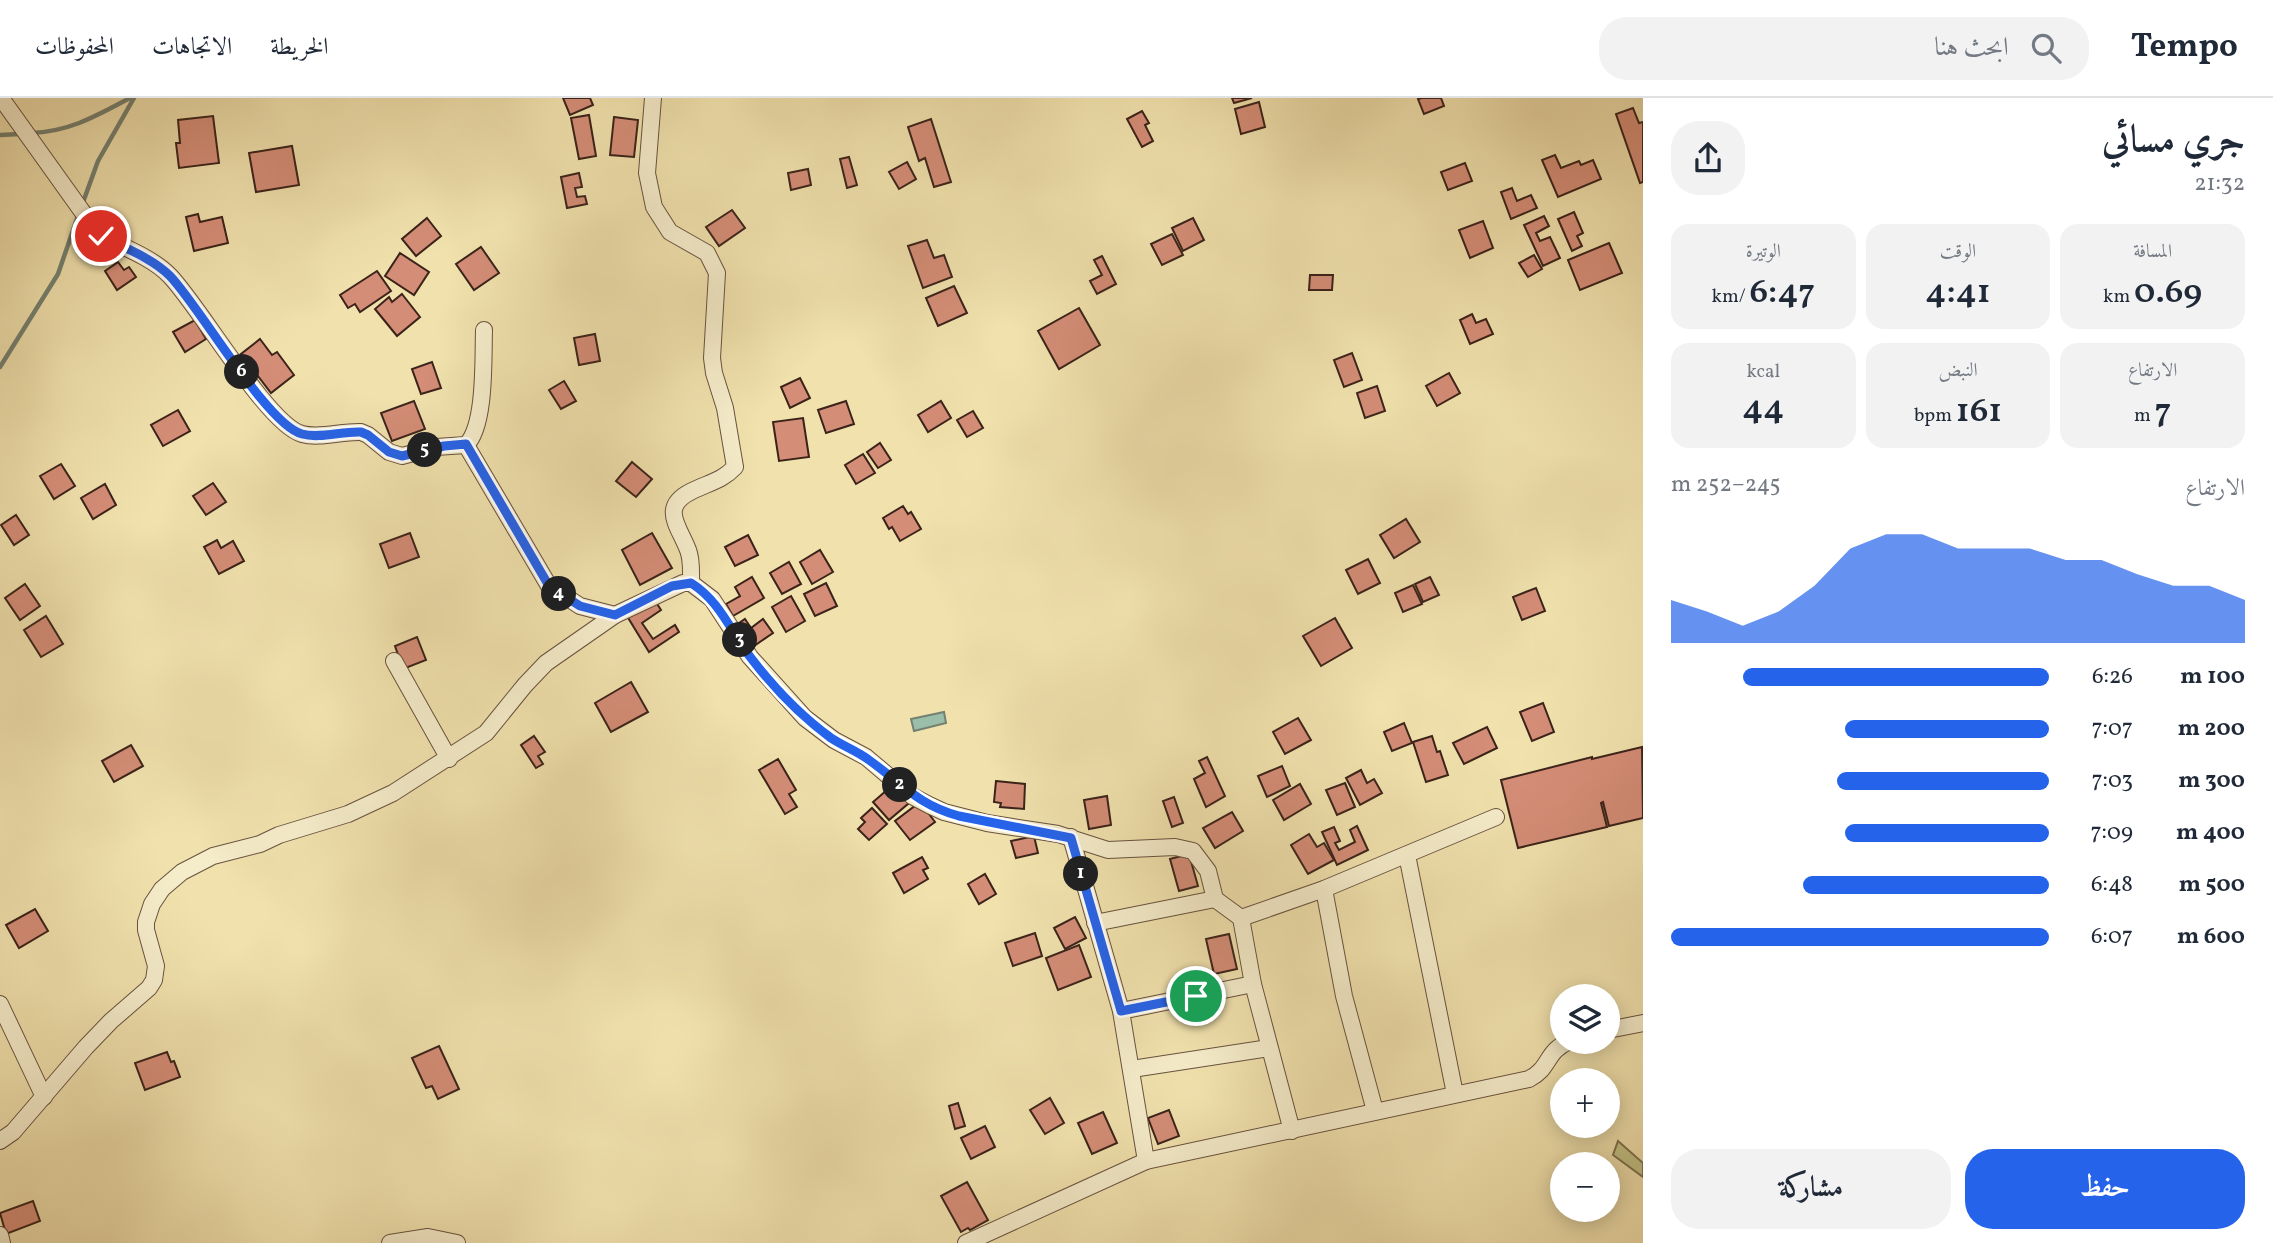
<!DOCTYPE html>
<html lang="ar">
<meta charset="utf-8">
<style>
body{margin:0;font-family:Vollkorn,Amiri,serif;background:#f2f2f3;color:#1f2937;direction:rtl;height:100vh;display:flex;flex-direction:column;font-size:26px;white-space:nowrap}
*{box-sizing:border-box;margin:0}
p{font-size:23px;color:#747a83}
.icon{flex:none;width:38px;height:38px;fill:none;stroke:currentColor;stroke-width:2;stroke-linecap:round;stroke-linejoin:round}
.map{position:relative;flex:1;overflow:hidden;direction:ltr}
.sheet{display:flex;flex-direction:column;background:#fff;width:630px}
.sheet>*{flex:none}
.buttons{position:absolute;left:1550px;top:886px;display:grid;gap:14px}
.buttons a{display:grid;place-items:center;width:70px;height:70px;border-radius:50%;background:#fff;box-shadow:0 4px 18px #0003;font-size:35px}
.pin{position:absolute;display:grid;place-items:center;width:60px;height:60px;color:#fff;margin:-30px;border:4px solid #fff;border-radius:50%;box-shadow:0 2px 7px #0007}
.km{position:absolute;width:35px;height:35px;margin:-18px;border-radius:50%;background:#222;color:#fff;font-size:19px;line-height:35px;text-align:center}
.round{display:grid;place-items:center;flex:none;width:74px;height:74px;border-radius:28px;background:#f2f2f3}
.summary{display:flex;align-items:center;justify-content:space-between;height:119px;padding:0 28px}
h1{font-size:38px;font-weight:600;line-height:52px}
.stats{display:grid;grid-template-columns:repeat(3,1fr);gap:10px;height:119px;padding:7px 28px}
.stats div{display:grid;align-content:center;border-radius:18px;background:#f2f2f3;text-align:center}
.stats b{font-size:35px;font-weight:600}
.stats small{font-size:19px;font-weight:400}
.stats p{font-size:19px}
.chart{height:196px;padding:14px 28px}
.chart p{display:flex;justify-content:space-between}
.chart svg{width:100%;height:126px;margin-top:7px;fill:#2563eb;opacity:.7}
.cta{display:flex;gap:14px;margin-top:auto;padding:14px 28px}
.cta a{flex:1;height:80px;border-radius:28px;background:#2563eb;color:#fff;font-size:28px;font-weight:600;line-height:80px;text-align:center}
.cta a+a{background:#f2f2f3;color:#1f2937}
ul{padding:0 28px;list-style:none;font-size:23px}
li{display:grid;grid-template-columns:112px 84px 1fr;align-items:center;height:52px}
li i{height:18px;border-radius:9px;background:#2563eb}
header{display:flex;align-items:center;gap:42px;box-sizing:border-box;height:98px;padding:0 35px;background:#fff;border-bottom:2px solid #e0e1e3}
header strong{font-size:33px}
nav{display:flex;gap:38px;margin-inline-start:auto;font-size:24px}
.search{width:490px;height:63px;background:#f2f2f3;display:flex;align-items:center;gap:18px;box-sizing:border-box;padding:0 24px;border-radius:28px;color:#747a83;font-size:26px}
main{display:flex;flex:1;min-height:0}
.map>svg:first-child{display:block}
.green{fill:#c1c185;stroke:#7e7250;stroke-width:2}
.water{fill:#9abea9;stroke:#748070;stroke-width:2}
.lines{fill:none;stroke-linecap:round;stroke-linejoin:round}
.stream{stroke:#748070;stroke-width:4.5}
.building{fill:#d48d77;stroke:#3b231a;stroke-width:2}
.minor-casing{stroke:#68523f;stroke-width:18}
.minor{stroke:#f5ecca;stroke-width:16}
.route-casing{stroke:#fff;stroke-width:14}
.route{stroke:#2563eb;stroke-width:9}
</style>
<header>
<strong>Tempo</strong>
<div class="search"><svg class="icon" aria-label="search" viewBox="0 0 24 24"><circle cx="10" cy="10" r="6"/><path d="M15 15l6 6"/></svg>ابحث هنا</div>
<nav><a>الخريطة</a><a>الاتجاهات</a><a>المحفوظات</a></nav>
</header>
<main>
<section class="sheet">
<div class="summary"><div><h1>جري مسائي</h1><p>21:32</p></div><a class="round"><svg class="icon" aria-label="share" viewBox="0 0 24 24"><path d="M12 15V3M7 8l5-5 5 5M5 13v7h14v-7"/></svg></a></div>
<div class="stats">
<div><p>المسافة</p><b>0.69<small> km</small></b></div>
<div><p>الوقت</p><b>4:41</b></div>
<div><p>الوتيرة</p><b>6:47<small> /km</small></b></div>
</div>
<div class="stats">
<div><p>الارتفاع</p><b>7<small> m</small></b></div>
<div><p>النبض</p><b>161<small> bpm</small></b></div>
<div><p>kcal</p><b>44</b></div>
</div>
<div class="chart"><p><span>الارتفاع</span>245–252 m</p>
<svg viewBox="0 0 160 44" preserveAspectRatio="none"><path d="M0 44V29L10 33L20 38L30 33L40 24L50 11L60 6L70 6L80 11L90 11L100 11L110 15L120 15L130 20L140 24L150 24L160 29V44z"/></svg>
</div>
<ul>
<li><b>100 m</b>6:26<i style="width:81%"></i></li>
<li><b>200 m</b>7:07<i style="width:54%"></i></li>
<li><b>300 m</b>7:03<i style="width:56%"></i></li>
<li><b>400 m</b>7:09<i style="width:54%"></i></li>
<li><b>500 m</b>6:48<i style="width:65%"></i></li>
<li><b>600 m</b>6:07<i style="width:100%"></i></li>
</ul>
<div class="cta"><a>حفظ</a><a>مشاركة</a></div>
</section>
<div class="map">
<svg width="1643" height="1145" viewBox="0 0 1643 1145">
<rect width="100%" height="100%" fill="#f0e1ad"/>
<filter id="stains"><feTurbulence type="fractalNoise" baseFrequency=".00286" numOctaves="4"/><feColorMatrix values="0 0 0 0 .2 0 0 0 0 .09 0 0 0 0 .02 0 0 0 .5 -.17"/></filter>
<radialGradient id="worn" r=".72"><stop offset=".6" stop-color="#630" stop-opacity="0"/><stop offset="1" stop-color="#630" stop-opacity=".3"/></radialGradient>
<!-- green -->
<polygon class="green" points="1618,1043 1643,1065 1643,1079 1613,1057"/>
<!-- water -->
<polygon class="water" points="944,614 946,625 914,633 911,621"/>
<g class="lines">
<!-- stream -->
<g class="stream">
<path d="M32,35C71,33 96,18 130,0"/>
<polyline points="0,37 20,36"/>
<polyline points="82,107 98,63 134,0"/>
<polyline points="0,269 58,176 79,115"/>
</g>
</g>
<!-- building -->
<g class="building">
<polygon points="563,0 590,0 593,7 570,17"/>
<polygon points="1232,0 1252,0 1234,5"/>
<polygon points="1422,0 1441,0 1444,8 1424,16 1418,1"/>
<polygon points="1259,4 1265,29 1241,36 1235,11"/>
<polygon points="1633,10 1639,25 1643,24 1643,84 1640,85 1616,16"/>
<polygon points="1142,13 1149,25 1145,27 1153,43 1142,49 1127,21"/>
<polygon points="589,17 596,58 579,61 571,20"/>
<polygon points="213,18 219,65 179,70 176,45 180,45 178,22"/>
<polygon points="614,19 638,22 634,59 610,57"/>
<polygon points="931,21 951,84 934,89 925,60 919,63 908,29"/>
<polygon points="292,48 299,87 256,94 249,55"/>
<polygon points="1555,57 1561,70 1579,63 1581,67 1593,62 1601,81 1558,99 1542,62"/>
<polygon points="849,59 857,87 847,90 840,61"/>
<polygon points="907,64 916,81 899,91 889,74"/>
<polygon points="1465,65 1472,83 1448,92 1441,74"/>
<polygon points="808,71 811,87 791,92 788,75"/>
<polygon points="579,75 582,89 575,90 577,99 585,98 587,106 567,110 561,79"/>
<polygon points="1512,90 1517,103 1531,97 1537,110 1511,121 1501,94"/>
<polygon points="732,112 745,130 719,148 706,129"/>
<polygon points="1574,114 1583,135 1577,138 1582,148 1572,153 1558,121"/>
<polygon points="198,116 200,124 222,119 228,145 194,153 186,119"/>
<polygon points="1544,118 1549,128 1536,135 1540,143 1550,139 1560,160 1543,168 1524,127"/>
<polygon points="427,120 441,138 416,158 402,141"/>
<polygon points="1193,120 1204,142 1183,153 1172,130"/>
<polygon points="1483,123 1493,150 1470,160 1459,132"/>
<polygon points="1172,136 1183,157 1162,167 1151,146"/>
<polygon points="927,142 934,160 944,157 952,179 923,190 908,148"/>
<polygon points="1609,145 1622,175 1580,192 1568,162"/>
<polygon points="481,149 499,175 474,192 456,166"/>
<polygon points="400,155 429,174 414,197 385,178"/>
<polygon points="1534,157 1542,171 1528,179 1519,165"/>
<polygon points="1102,158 1116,186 1097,196 1090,183 1102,177 1094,162"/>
<polygon points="118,164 124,172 129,169 136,179 117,192 105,173"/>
<polygon points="377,173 391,193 360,214 355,206 348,210 340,197"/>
<polygon points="1310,177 1333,177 1332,192 1309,192"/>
<polygon points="954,188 967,215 938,228 926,200"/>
<polygon points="402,196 420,219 397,238 375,211 389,199 392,204"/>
<polygon points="1079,210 1100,247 1059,271 1038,233"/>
<polygon points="1472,216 1476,225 1486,221 1493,236 1470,246 1460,222"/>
<polygon points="195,222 206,241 185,254 173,234"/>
<polygon points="595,236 600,263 579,267 574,240"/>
<polygon points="260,241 272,257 277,254 294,277 271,295 241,256"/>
<polygon points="1352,255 1362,282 1344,289 1334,262"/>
<polygon points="432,264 441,290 421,296 412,271"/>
<polygon points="1449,275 1460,295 1437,308 1426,288"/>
<polygon points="800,280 810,300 790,310 781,289"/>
<polygon points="564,283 576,303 561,311 549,292"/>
<polygon points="1377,288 1385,313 1365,320 1357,295"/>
<polygon points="414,303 425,331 392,343 381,315"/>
<polygon points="846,303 854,326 826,335 818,312"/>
<polygon points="941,303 951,320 928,334 918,317"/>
<polygon points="178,312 190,333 163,348 151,327"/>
<polygon points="973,313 983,330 967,339 957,322"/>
<polygon points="803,320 809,359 779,363 773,324"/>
<polygon points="880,345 891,362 878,370 867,354"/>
<polygon points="863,356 875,375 856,386 845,367"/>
<polygon points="632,364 652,381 636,399 616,383"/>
<polygon points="61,366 75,388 54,401 40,378"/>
<polygon points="213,385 226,404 206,417 193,398"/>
<polygon points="105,386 116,407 93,421 81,400"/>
<polygon points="903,408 908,416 911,414 921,431 900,443 892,429 889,431 883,420"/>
<polygon points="16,417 29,437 14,447 1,427"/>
<polygon points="1406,421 1420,444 1394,460 1380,437"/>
<polygon points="410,435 419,459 389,470 380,446"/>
<polygon points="652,435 672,470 640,487 622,452"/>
<polygon points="748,437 758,457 735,468 725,449"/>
<polygon points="217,442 221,450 233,443 244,463 219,476 204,449"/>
<polygon points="820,452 833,474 812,486 800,464"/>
<polygon points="1368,461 1380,485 1358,496 1346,472"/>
<polygon points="789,464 801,486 782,496 770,475"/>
<polygon points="752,479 764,500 733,518 726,506 740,498 735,489"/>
<polygon points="1430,479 1439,497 1423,504 1415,486"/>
<polygon points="826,485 837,508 815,518 804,496"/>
<polygon points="25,486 40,508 20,522 5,500"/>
<polygon points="1413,487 1422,506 1403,514 1395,495"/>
<polygon points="1536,490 1545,513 1522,522 1513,499"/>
<polygon points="791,498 805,523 786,534 772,509"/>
<polygon points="654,501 661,512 642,525 653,541 675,527 679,534 649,554 627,518"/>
<polygon points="46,518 63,546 41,559 24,532"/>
<polygon points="1335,520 1352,550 1321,568 1303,538"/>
<polygon points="745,521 751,530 763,521 773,535 754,548 739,525"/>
<polygon points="417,539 426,562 403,571 395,548"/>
<polygon points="631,584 648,614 611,634 595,605"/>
<polygon points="1543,605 1554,634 1532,643 1520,614"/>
<polygon points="1298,620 1311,642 1285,656 1273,634"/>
<polygon points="1404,625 1412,645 1392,653 1384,634"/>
<polygon points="1487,629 1497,650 1464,666 1453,645"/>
<polygon points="534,638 545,654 538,658 543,666 536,670 521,647"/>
<polygon points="1432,638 1437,654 1440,653 1448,677 1426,684 1413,644"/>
<polygon points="131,647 143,668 114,684 102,663"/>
<polygon points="1642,649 1643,720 1609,728 1603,704 1601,705 1607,729 1518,750 1501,682 1592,659 1592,661"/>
<polygon points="1207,659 1225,698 1206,709 1194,681 1205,675 1199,663"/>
<polygon points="778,661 796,692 789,696 797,709 785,716 759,672"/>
<polygon points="1282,668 1290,688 1267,699 1258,678"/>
<polygon points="1361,672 1367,685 1374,681 1382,695 1360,707 1346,680"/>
<polygon points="996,683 1025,686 1024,711 1000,709 1001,705 994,704"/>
<polygon points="1345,685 1355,709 1337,717 1326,692"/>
<polygon points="894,686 909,705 889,722 873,704"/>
<polygon points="1300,686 1311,706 1284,722 1273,702"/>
<polygon points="1107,698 1111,727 1089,731 1084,702"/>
<polygon points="1174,699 1183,725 1172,729 1163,703"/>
<polygon points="920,704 935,724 910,742 895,723"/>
<polygon points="872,710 887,726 869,742 858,731 865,724 861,720"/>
<polygon points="1232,714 1243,733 1215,750 1203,730"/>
<polygon points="1357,728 1368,752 1337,767 1322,734 1334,729 1340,743 1335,745 1339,752 1355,744 1350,732"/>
<polygon points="1309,736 1317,749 1324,745 1334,762 1308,776 1291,747"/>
<polygon points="1034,738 1038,755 1016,760 1011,743"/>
<polygon points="1189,756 1198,788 1179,793 1170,761"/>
<polygon points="922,759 928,770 923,772 928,781 904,795 893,775"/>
<polygon points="985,776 996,796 979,806 968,786"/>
<polygon points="35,811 48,833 19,850 6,827"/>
<polygon points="1075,819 1086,840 1065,851 1054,830"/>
<polygon points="1035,835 1042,858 1013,868 1005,845"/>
<polygon points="1229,836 1237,871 1214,876 1206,841"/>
<polygon points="1079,847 1091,879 1058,892 1046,860"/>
<polygon points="439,948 459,991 438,1001 432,988 426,990 412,960"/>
<polygon points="167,954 171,964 174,963 180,979 145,992 135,965"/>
<polygon points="1050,1000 1064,1025 1045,1036 1030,1012"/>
<polygon points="958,1005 965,1028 955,1031 949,1008"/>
<polygon points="1169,1012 1179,1038 1158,1046 1148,1020"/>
<polygon points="1103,1014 1117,1045 1092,1056 1078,1025"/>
<polygon points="985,1028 995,1049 971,1061 961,1040"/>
<polygon points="967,1084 988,1122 970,1132 968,1130 961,1134 941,1098"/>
<polygon points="33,1103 40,1123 6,1136 0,1115"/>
</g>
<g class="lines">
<!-- minor casing -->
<g class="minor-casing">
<g id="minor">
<path d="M1,0L94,130L101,138C123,149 153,160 170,178C200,209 268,327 302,336C320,341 342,333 361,334L368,337L389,354L402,358L436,349L466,347C486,328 483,260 484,232"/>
<path d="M653,0L647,75L654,109L670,134L707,155L717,175L712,260L714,275L725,310L735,369C722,383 708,385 692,393C659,409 679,428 688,452C692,462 691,475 691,485"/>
<polyline points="466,347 549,488 580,508 615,517"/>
<polyline points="394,563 449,661"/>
<polyline points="1071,739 1121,913 1146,1063"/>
<polyline points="1407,757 1455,996"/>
<polyline points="1324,791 1344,898 1375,1013"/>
<polyline points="1241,820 1253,886 1292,1033"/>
<polyline points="1095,825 1215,801"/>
<polyline points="0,906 44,999"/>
<polyline points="1121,913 1253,886"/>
<polyline points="1608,932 1643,925"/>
<polyline points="1132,971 1269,950"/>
<polyline points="0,1043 13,1034 86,949 111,923 149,890 154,882 156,868 146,832 146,824 152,806 162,791 182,774 213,758 260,746 279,737 348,716 393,695 486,635 525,587 546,565 615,517 683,485 691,485 712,501 750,559 805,620 834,642 866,659 912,698 929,707 944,714 987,725 1058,736 1108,752 1175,749 1193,753 1208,773 1215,801 1241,820 1324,791 1496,719"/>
<polyline points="0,1137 2,1145"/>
<polyline points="390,1145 428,1139 457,1145"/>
<path d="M966,1145L1146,1063L1529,981C1551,970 1545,953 1570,943"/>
</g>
</g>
<!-- minor -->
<use href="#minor" class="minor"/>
</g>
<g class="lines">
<!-- route casing -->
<g class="route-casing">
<path id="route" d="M101,138C123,149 152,160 170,178C200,209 267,327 302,336C320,341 342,333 361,334L368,337L389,354L402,358L444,348L466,346L549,488L580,508L615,517L672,488L691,485C720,503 731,534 751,560C774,590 801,618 831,640C843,648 857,653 869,662C901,685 918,707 959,718L1071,740L1121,913L1196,898"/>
</g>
<!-- route -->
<use href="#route" class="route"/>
</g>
<rect width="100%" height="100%" filter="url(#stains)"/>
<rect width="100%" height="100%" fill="url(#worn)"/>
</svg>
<div class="buttons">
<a><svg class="icon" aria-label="layers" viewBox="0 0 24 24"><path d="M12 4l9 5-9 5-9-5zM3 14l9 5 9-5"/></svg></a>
<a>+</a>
<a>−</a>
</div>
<div class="pin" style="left:1196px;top:898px;background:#1e9e55"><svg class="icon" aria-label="arrive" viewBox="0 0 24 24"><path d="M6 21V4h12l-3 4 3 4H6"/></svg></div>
<div class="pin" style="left:101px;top:138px;background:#d93025"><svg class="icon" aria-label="check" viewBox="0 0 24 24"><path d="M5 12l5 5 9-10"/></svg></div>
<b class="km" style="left:1081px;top:776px">1</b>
<b class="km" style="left:900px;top:687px">2</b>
<b class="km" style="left:740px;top:542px">3</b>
<b class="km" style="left:559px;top:496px">4</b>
<b class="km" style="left:425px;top:352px">5</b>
<b class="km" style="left:242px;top:274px">6</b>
</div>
</main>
